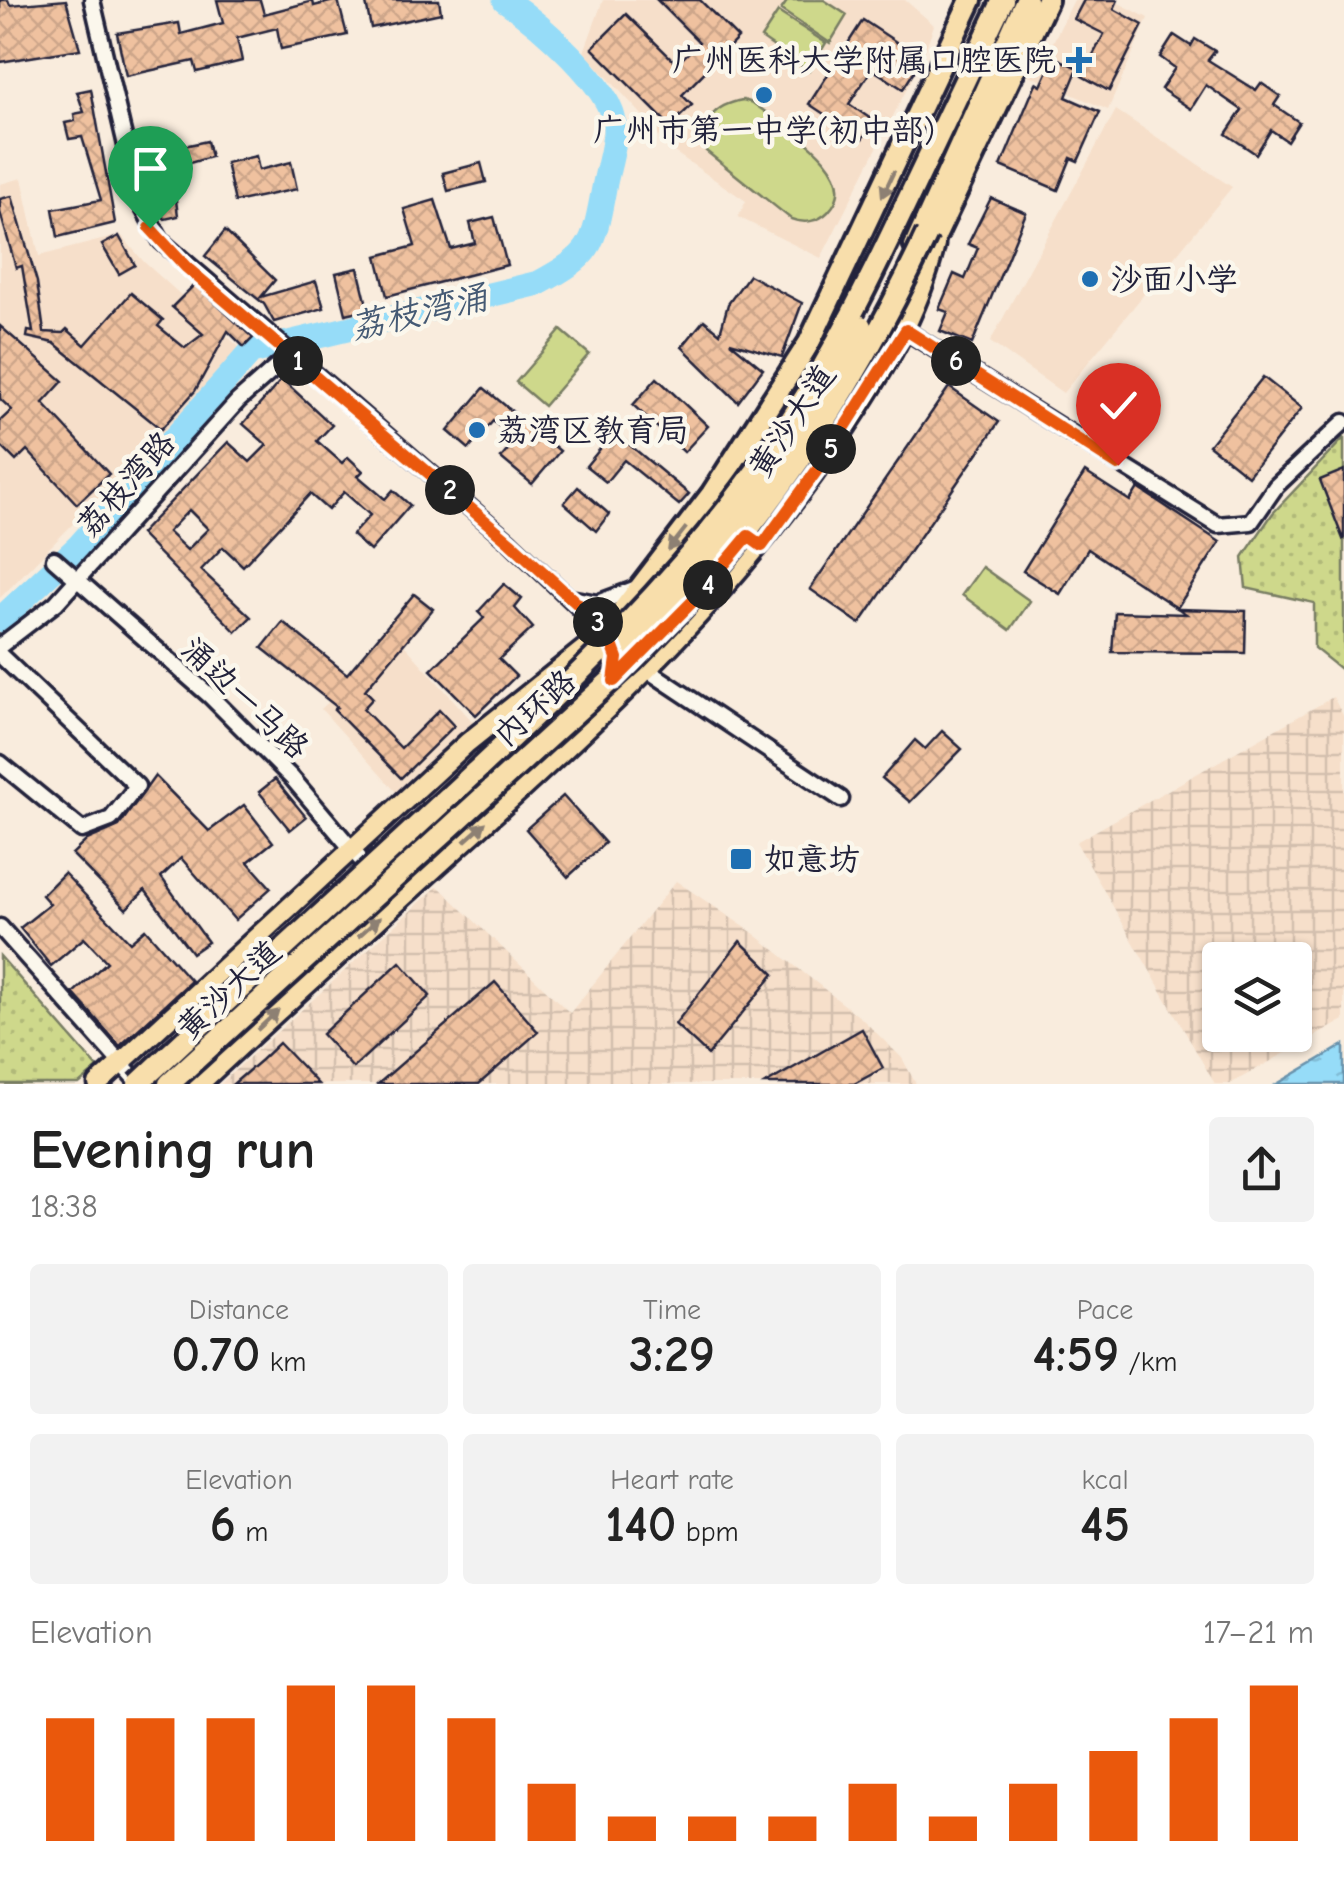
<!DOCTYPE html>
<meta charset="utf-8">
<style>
body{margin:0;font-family:"Comic Neue","LXGW WenKai TC",sans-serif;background:#f2f2f2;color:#222;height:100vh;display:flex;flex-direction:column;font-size:38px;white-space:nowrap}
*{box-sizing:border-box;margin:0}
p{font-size:32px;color:#767676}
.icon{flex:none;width:55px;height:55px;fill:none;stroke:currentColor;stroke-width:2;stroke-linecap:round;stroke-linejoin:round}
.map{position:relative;height:1084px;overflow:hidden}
.details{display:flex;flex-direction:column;background:#fff;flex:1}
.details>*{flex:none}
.fabs{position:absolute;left:1202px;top:942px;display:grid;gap:20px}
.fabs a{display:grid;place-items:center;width:110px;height:110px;border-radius:10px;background:#fff;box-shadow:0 2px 8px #0004;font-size:50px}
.pin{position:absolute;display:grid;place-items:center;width:85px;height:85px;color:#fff;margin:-102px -42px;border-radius:50% 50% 50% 0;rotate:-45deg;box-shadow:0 0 10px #0007}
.pin .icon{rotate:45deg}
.km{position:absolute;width:50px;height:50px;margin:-25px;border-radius:50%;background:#222;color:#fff;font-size:28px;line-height:50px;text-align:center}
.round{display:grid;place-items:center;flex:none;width:105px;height:105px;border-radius:10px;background:#f2f2f2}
.head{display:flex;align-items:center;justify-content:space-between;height:170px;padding:0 30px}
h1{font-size:55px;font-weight:600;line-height:75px}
.figures{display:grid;grid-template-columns:repeat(3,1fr);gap:15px;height:170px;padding:10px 30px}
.figures div{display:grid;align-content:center;border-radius:10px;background:#f2f2f2;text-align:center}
.figures b{font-size:50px;font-weight:600}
.figures small{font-size:28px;font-weight:400}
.figures p{font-size:28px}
.chart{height:280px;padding:20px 30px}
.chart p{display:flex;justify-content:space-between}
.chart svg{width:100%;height:180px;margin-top:10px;stroke:#ea580c;stroke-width:6}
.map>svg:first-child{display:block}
.built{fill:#f6dfca}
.industrial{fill:url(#industrial-grid);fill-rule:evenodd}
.park{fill:url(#park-dots);stroke:#787d63;stroke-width:2.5}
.pitch{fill:#ced88b;stroke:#787d63;stroke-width:2.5}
.water{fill:url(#water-ripples);stroke:#6892ac;stroke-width:2.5}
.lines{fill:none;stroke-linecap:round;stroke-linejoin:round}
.river{stroke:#96dcf8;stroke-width:25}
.building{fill:url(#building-cross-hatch);stroke:#22223b;stroke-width:2.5;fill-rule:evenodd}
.minor-casing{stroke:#22223b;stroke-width:21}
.major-casing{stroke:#22223b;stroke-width:25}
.highway-casing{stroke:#22223b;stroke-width:28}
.minor{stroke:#fbf7ec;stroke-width:14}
.major{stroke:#f8deab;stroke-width:18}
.highway{stroke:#f8deab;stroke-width:20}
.highway-bridge-casing{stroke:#22223b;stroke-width:28;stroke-linecap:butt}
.highway-bridge{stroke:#f8deab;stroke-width:20}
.oneway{fill:#8d8073}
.route-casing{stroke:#fff;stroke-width:20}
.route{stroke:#ea580c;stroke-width:12}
.poi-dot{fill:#1f6fb2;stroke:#fbf7ec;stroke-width:4}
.labels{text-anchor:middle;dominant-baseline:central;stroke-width:9;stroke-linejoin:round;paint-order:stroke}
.poi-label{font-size:32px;fill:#22223b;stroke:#fbf7ec;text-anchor:start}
.street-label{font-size:32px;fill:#22223b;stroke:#fbf7ec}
.water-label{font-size:35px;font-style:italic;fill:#455a74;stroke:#fbf7ec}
</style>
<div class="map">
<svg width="1344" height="1084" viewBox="0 0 1344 1084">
<defs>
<pattern id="industrial-grid" width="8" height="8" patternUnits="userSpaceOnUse" patternTransform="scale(2.5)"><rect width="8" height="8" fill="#f6dfca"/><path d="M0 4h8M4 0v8" fill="none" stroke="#d3bfae"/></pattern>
<pattern id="park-dots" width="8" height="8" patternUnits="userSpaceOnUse" patternTransform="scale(2.5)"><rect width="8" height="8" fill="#ced88b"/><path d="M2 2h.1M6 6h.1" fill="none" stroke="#b1b979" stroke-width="1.8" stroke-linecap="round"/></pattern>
<pattern id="water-ripples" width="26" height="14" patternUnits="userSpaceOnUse" patternTransform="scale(2.5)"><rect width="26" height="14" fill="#96dcf8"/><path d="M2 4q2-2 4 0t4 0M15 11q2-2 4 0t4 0" fill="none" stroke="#81bcd6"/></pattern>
<pattern id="building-cross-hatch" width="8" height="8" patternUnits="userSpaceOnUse" patternTransform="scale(2.5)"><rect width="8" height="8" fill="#efc19f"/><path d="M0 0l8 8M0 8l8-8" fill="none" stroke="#cda68a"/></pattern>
</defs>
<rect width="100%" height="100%" fill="#f9ecdd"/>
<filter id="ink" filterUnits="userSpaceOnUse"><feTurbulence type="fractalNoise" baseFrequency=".01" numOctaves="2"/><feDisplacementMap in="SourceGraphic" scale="20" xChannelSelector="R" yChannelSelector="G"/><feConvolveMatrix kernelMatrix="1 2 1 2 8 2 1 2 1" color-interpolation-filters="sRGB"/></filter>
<g filter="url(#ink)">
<!-- built -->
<g class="built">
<polygon points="603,0 905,0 934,25 922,59 821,258 738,217 746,201 661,143 656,130 584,52"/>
<polygon points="1074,0 1113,0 1148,18 1108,110 1022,72 1034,49 1048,52"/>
<polygon points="1116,110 1232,187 1063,393 990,342"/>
<polygon points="22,178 39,256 121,235 144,262 239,347 187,408 0,598 0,184"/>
<polygon points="398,638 473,722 396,792 321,709"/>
</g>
<!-- industrial -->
<g class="industrial">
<path d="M1333,697L1344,717V1020L1230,1084H1215L1076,842ZM1220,960H1295V1035H1220Z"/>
<polygon points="676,881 752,932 861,1018 902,1058 916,1084 220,1084 438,886 570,1013"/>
</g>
<!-- park -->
<g class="park">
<polygon points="1344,438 1344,672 1314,648 1314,603 1246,588 1243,557 1273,513"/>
<polygon points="0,956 98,1068 79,1084 0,1084"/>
</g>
<!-- pitch -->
<g class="pitch">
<polygon points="788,0 824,0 847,15 830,43 781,10"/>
<polygon points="778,12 826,43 809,71 761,38"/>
<path d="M743,100L753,103C780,124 868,172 828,212C818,222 804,224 791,219L706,151C700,121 714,105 743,100Z"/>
<polygon points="561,330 589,354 544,406 516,382"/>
<polygon points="982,567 1030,601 1010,630 962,595"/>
</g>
<!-- water -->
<polygon class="water" points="1344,1045 1344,1084 1277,1084"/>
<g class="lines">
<!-- river -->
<path class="river" d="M0,620L78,547L251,352L539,283C592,254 593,248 604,188C607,170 616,145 615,127C612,85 538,23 505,0"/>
</g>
<!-- building -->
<g class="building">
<polygon points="0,0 8,0 10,5 66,0 80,49 0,62"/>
<polygon points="217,0 260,0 264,14 313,1 314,6 338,0 347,35 281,49 277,28 237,38 242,61 197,72 194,61 126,76 117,33 179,23 181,34 223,23"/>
<polygon points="378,0 439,0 441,13 371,28 366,3"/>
<polygon points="657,0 700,0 738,38 682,95 692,105 670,126 592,48 626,14 677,64 699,42"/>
<polygon points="1084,0 1118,0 1114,9 1143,25 1109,91 1082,76 1104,34 1074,19"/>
<polygon points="863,20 922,59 903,89 872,69 849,104 874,121 862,139 809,104"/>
<polygon points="1174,35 1191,46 1195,39 1215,51 1208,60 1256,90 1261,83 1280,96 1274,105 1299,122 1287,141 1271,130 1256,154 1226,134 1242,110 1223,97 1206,85 1191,109 1161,89 1175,68 1160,57"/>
<polygon points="1054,57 1078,68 1066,97 1100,112 1078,161 1071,158 1058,190 1001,166 1036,83 1041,86"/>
<polygon points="91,89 115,223 58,237 53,209 101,200 82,137 69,139 65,123 75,121 74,114 84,112 77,92"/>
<polygon points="207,141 211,157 172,168 178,216 165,219 157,211 143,155"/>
<polygon points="256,156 259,170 291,162 297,189 235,202 226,163"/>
<polygon points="481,163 486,182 448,191 443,173"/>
<polygon points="12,196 37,282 44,332 63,333 67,329 85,345 131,293 163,320 158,326 185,348 203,334 172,307 195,284 253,338 244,347 228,331 195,391 161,429 54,343 27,337 28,331 33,332 22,266 16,268 0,212 0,199"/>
<polygon points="991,198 1026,213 972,344 940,331 948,312 939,309 954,274 965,279 978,248 968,244"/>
<polygon points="435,200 451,249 475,243 470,223 494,217 507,265 387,296 377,256 415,246 404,209"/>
<polygon points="225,231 275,280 261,297 316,281 324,308 274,322 264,304 205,256"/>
<polygon points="119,236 135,265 119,274 102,245"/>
<polygon points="358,268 368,309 346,314 336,273"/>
<polygon points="749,275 802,303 782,357 730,342 763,369 738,402 682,347 704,320 720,333 728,304"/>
<polygon points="0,326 63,381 43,403 109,474 77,504 27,450 16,461 0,445 0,421 12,410 0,399"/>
<polygon points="1263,377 1302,408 1248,476 1209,445"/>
<polygon points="657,378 708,426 684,452 633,405"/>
<path d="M282,379L332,425L317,441L342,463L348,457L363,471L358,476L385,499L393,490L410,505L370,551L352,535L370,515L344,492L328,510L310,494L243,566L223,547L201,570L251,617L236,632L140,534L228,442L250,462L267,445L243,424ZM189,510L208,529L187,550L168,532Z"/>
<polygon points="949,387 999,422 860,624 810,589"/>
<polygon points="484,388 560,451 532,484 501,458 516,440 493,421 469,449 448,431"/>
<polygon points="614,432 689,494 679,505 624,460 606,482 586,466"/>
<polygon points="1344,470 1344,538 1343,539 1320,480"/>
<polygon points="1085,472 1130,501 1138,488 1220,542 1177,608 1088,549 1060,594 1023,571"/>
<polygon points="578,487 609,514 596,531 564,503"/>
<polygon points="504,584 522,599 515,608 533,628 499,659 516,676 476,715 431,670 484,618 478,612"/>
<polygon points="414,594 433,609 365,690 373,698 363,709 401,748 439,710 454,726 401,778 334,710 337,707 262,648 283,622 347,674"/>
<polygon points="1179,609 1246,611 1245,653 1112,652 1115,612 1186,614"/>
<polygon points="942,731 962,749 910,802 882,778 915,740 925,749"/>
<polygon points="155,776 209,831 244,805 273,842 248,862 271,888 235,920 181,858 161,877 208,942 192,953 145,890 126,909 72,854 87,840 119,826"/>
<polygon points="275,779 306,817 290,830 259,792"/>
<polygon points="563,796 605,843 568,877 526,829"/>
<polygon points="64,873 130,942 145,929 191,981 120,1046 73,993 107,962 84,938 51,966 20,928 50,904 42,895"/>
<polygon points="740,941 774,974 708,1055 675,1024"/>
<polygon points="400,962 430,996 353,1068 322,1034"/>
<polygon points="495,982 538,1032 479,1084 378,1084"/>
<polygon points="862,1029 883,1068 854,1084 765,1084"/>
<polygon points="279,1043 318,1084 233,1084 261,1060"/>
</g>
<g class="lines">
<!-- minor casing -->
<g class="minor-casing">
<g id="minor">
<polyline points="92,0 139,201 161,241 510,542 610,637"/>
<polyline points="906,331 1218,525 1251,522 1276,486 1344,422"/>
<polyline points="54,559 210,696 292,778 366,866"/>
<polyline points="575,599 597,603 634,589"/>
<polyline points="0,646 56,603 238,401 290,355"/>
<polyline points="0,655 137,786 111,819 82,830 0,763"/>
<polyline points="649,671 841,799"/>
<polyline points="0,927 135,1079"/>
</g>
</g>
<!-- major casing -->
<g class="major-casing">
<g id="major">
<polyline points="98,1084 467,743 603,634"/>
<path d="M199,1084C291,998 385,913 479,828C615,704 739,589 842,433C882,373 918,316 935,245"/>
</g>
</g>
<!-- highway casing -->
<g class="highway-casing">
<g id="highway">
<polyline points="902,212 1003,0"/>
<polyline points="915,246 1026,0"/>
<polyline points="924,260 1047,0"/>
<polyline points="594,648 712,494 809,343 971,0"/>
</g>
</g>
<!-- minor -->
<use href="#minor" class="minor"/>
<!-- major -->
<use href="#major" class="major"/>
<!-- highway -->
<use href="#highway" class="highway"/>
<!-- highway-bridge casing -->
<g class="highway-bridge-casing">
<g id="highway-bridge">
<polyline points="614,659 757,498 861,326"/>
<path d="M138,1084C245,983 354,885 461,785C573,681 683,577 770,451C822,376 863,295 902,212"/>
<path d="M169,1084L632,661C762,529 849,401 927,234"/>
</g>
</g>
<!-- highway-bridge -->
<use href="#highway-bridge" class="highway-bridge"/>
</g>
<!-- one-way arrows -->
<defs><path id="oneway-solid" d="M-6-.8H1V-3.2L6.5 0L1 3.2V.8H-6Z" transform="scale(2.5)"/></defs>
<g class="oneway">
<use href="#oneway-solid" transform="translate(888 184) rotate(115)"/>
<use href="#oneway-solid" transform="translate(677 539) rotate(128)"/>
<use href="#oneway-solid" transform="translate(475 832) rotate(-42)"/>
<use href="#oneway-solid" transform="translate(369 927) rotate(-42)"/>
<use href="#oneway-solid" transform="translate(268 1020) rotate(-43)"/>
</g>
</g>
<g class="lines" filter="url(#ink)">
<!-- route casing -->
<g class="route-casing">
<polyline id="route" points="150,228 186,267 510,542 607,631 617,658 614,681 697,597 748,536 762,546 823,462 906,330 1118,465"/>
</g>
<!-- route -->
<use href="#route" class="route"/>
</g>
<!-- markers -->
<g class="poi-dot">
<path d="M1074 45h10v10h10v10h-10v10h-10v-10h-10v-10h10z"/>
<circle cx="764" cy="95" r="10"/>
<circle cx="1090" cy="279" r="10"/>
<circle cx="477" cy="430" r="10"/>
<rect x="729" y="847" width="24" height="24" rx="5"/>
</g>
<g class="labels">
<!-- poi labels -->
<g class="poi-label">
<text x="1056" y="60" text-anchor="end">广州医科大学附属口腔医院</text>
<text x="764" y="130" text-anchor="middle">广州市第一中学(初中部)</text>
<text x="1110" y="279">沙面小学</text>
<text x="497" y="430">荔湾区教育局</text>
<text x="764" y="859">如意坊</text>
</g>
<!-- street labels -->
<g class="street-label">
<text transform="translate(792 421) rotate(-56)">黄沙大道</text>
<text transform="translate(126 484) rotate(-48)">荔枝湾路</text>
<text transform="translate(245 698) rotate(43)">涌边一马路</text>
<text transform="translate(535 708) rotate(-42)">内环路</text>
<text transform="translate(229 990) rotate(-43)">黄沙大道</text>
</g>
<!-- water labels -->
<g class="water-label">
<text transform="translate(419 312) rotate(-13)">荔枝湾涌</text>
</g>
</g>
</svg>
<div class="fabs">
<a><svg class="icon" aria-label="layers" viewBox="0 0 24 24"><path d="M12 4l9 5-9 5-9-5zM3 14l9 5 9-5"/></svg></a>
</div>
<div class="pin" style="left:150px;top:228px;background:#1e9e55"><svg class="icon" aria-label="arrive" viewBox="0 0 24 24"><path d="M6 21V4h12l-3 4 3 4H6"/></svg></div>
<div class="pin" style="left:1118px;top:465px;background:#d93025"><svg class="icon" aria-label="check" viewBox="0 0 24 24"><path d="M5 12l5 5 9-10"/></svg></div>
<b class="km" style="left:298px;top:361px">1</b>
<b class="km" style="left:450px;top:490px">2</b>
<b class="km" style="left:598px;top:622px">3</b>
<b class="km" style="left:708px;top:585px">4</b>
<b class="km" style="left:831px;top:449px">5</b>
<b class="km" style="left:956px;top:361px">6</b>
</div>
<section class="details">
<div class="head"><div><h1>Evening run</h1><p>18:38</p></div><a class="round"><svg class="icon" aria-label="share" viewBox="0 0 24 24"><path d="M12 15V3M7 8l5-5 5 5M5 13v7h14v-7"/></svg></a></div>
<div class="figures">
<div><p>Distance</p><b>0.70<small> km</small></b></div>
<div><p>Time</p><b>3:29</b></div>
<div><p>Pace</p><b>4:59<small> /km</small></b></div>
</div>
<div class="figures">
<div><p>Elevation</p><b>6<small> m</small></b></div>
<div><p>Heart rate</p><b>140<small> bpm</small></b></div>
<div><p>kcal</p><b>45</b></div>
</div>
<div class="chart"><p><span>Elevation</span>17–21 m</p>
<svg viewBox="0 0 160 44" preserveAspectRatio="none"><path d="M5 44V14M15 44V14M25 44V14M35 44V6M45 44V6M55 44V14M65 44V30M75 44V38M85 44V38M95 44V38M105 44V30M115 44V38M125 44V30M135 44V22M145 44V14M155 44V6"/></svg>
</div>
</section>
